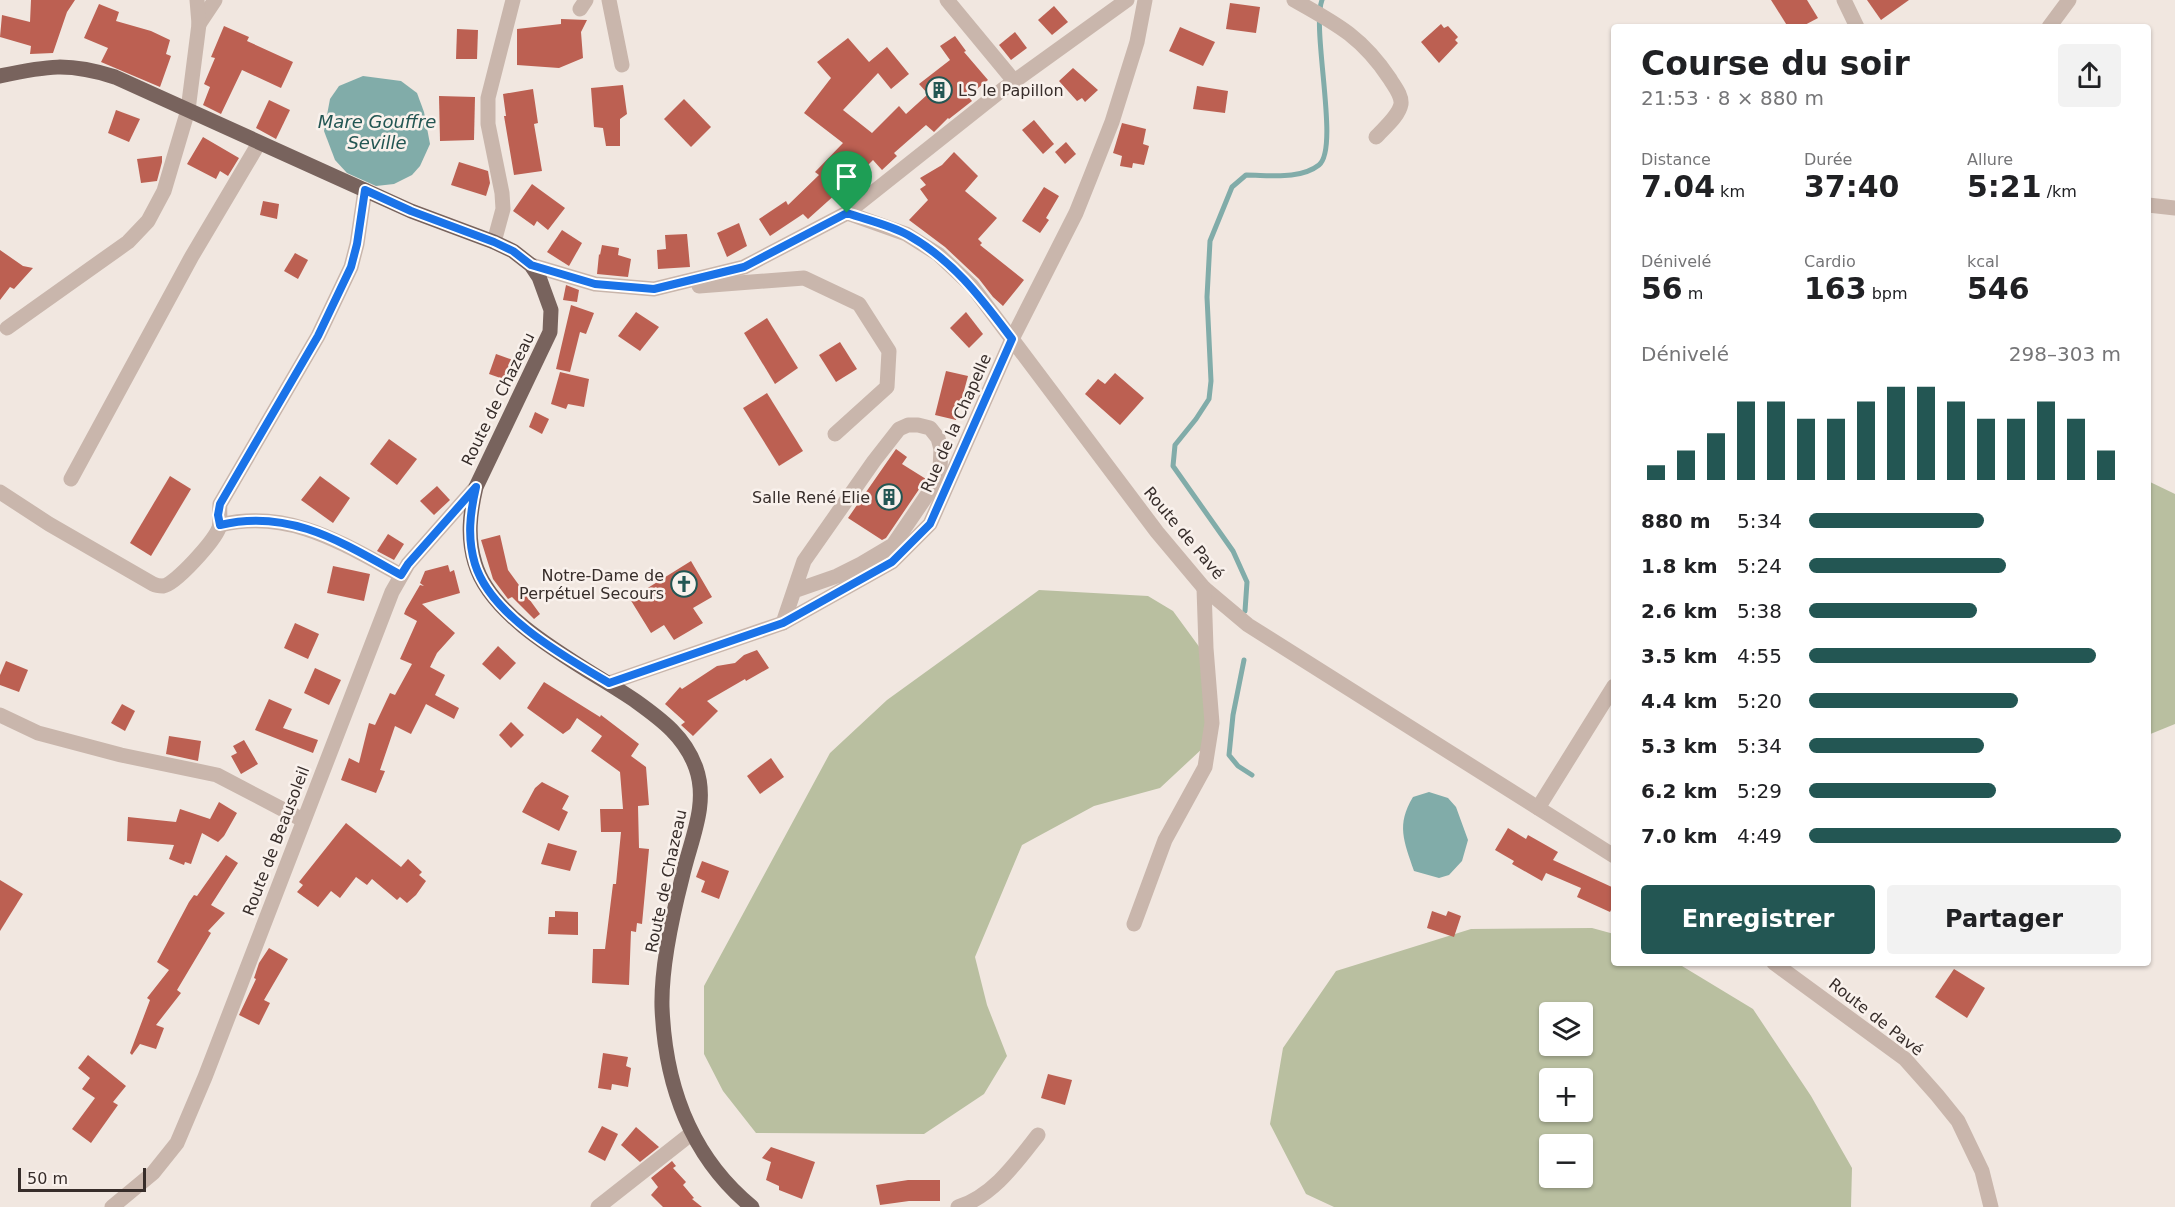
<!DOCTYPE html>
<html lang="fr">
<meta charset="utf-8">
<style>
body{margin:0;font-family:"DejaVu Sans",sans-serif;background:#f2f2f2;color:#202124;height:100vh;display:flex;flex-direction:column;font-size:22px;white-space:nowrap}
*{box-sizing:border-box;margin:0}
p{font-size:20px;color:#757577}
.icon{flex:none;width:33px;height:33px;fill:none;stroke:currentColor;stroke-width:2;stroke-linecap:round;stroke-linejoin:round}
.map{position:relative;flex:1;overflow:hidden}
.sheet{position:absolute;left:1611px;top:24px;width:540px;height:942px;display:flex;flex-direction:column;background:#fff;border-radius:6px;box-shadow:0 2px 4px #0004}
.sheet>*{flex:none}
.fabs{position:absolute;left:1539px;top:1002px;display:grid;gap:12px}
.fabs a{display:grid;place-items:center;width:54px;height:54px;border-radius:6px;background:#fff;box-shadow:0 2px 4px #0004;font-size:30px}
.scale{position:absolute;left:18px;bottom:15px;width:128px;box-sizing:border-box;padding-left:6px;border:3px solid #372d2a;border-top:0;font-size:16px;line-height:21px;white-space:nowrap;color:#372d2a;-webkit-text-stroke:4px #f9f1ec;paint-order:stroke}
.pin{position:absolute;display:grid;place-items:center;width:51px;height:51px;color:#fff;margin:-62px -26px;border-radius:50% 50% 50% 0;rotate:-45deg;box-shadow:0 0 6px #0007}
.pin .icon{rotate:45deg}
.round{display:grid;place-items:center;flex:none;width:63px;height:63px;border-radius:6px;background:#f2f2f2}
.summary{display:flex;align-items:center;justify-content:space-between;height:102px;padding:0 30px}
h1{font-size:33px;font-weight:800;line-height:45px}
.figures{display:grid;grid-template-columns:repeat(3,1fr);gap:9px;height:102px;padding:6px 30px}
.figures div{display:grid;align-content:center}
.figures b{font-size:30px;font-weight:800}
.figures small{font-size:16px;font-weight:400}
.figures p{font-size:16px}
.chart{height:168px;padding:12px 30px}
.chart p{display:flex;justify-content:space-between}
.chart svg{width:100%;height:108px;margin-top:6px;stroke:#235653;stroke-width:6}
.cta{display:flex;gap:12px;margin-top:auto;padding:12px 30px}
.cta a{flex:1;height:69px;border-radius:6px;background:#235653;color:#fff;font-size:24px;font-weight:800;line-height:69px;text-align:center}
.cta a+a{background:#f2f2f2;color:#202124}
ul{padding:0 30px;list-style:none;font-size:20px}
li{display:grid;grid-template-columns:96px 72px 1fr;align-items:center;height:45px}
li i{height:15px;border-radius:8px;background:#235653}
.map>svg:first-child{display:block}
.green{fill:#b9bfa0;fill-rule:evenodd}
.water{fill:#81aca9}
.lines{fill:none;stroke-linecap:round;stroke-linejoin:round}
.stream{stroke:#81aca9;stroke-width:5}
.building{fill:#bc6052}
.minor{stroke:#c9b6ac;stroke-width:15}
.major{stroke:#78635d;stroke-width:15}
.route-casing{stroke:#fff;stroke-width:12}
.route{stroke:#1a73e8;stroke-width:8}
.labels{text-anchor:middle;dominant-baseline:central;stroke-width:5;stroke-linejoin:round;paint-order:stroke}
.poi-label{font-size:16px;fill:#372d2a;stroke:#f9f1ec;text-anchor:end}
.street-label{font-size:16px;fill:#372d2a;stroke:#f9f1ec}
.water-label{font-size:18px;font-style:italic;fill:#235653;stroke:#f9f1ec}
</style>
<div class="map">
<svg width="2175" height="1207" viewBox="0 0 2175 1207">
<rect width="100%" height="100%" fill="#f1e7e0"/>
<!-- green -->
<g class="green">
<polygon points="2148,481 2175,494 2175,724 2148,735"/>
<polygon points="1039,590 1148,596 1173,611 1211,663 1204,747 1160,788 1094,806 1022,845 975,957 987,1005 1007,1056 984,1094 924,1134 756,1133 723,1091 704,1054 704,986 830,753 887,700"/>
<path d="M1592,928L1614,934V963H1677L1753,1009L1811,1096L1852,1168L1851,1207H1334L1306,1194L1270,1124L1283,1048L1336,971L1471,929ZM1550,1012H1582V1046H1550ZM1550,1078H1582V1112H1550ZM1550,1144H1582V1178H1550Z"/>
</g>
<!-- water -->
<g class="water">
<polygon points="363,76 401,81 417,93 424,112 430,144 420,166 412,175 394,184 376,186 347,173 335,160 324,131 330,99 339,86"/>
<path d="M1429,792L1448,798L1456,807L1468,840L1462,861L1449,875L1439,878L1414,871C1404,841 1396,825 1413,797Z"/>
</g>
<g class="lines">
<!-- stream -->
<g class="stream">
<path d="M1245,611L1247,582L1233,551L1173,466L1175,445L1196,419L1209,399L1211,381L1207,297L1210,241L1232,187L1246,175C1269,175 1300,180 1319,165C1340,148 1311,30 1322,0"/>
<polyline points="1244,660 1233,715 1229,755 1238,766 1252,775"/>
</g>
</g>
<!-- building -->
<g class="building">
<polygon points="31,0 75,0 67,12 53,53 30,54 31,46 0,37 2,15 30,22"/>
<polygon points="1771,0 1807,0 1818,18 1801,27 1788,27"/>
<polygon points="1867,0 1909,0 1881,20"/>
<polygon points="1230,3 1260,7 1256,33 1226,29"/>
<polygon points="99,4 119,12 116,21 151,31 170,40 166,54 171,56 160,87 101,62 108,48 84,38"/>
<polygon points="1054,6 1068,22 1052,35 1038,20"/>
<polygon points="561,19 587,20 581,32 583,58 559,68 517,65 517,29 561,24"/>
<polygon points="1441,24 1444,28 1448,26 1458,37 1455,40 1458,43 1439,63 1421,42"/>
<polygon points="224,26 249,37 247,41 293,62 281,88 242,70 221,114 203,105 210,87 204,84 215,58 211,57"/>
<polygon points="1180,27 1215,42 1203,66 1169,51"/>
<polygon points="457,29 478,30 477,59 456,59"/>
<polygon points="1015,32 1027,48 1011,60 999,45"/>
<polygon points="955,36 966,51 964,52 988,80 968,96 972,101 949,119 948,118 934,132 926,125 894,153 897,156 882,170 873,160 839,194 837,193 808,219 803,214 770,236 759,219 786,201 788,205 819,175 815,172 843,143 804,113 831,78 817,62 848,38 869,62 887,47 909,74 891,89 878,73 843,110 872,133 899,106 906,114 928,94 919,84 950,60 940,46"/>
<polygon points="1073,68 1098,90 1085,102 1082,98 1077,101 1059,81"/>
<polygon points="623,85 627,114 620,119 620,146 606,146 603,128 594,127 591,88"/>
<polygon points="1197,86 1228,91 1225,113 1193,109"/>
<polygon points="533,89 538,123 534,124 542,171 514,175 504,116 506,116 503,94"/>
<polygon points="439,96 475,97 474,140 440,141"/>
<polygon points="684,99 711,127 691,147 664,119"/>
<polygon points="269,100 290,110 276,139 256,128"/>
<polygon points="116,110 140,119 129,142 108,133"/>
<polygon points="1034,120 1054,144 1043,154 1022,130"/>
<polygon points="1122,123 1146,129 1143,144 1149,146 1144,165 1133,163 1132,168 1120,166 1122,156 1113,153"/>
<polygon points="203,137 239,158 228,176 220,171 216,179 187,164"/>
<polygon points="1066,142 1076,154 1065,164 1055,152"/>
<polygon points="954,152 978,176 965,191 997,218 978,239 982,243 980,245 1024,280 1003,306 993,297 979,279 945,247 909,220 928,200 920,189 926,185 920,178 942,165"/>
<polygon points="162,156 162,162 157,181 141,183 137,159"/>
<polygon points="459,162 488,171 490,183 486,196 451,185"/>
<polygon points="532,184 565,208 548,230 537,221 534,226 513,211"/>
<polygon points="1044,187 1059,196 1046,218 1049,220 1040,233 1022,221"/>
<polygon points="263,201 279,204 277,219 260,215"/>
<polygon points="739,223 747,246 727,257 717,233"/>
<polygon points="562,230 582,243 569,266 547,252"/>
<polygon points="687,234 690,267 658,269 657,250 666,249 665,235"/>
<polygon points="602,245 619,248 618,255 631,259 628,277 597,274 599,254 600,255"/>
<polygon points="0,250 23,266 33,268 14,289 10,287 0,300"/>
<polygon points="295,253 308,260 298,279 284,271"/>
<polygon points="566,285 579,290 577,302 563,300"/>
<polygon points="571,305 594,313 586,334 580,332 570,372 556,369"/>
<polygon points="636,312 659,327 640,351 618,336"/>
<polygon points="966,312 983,334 969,348 950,328"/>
<polygon points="767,318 798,368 775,384 744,333"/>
<polygon points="840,342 857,369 836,382 819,355"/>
<polygon points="496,354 516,361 509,381 489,374"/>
<polygon points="946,371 968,376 956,420 935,415"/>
<polygon points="560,372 589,379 584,407 568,404 566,409 551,404"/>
<polygon points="1115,373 1144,398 1120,425 1085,394 1098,379 1105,384"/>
<polygon points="767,393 803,451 779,466 743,408"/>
<polygon points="535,412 549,419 542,434 529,427"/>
<polygon points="389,439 417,459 397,485 370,464"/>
<polygon points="896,449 907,457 902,464 926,479 886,538 882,540 848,518"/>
<polygon points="170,476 191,489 151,556 130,543"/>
<polygon points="320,476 350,498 333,523 301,500"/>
<polygon points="437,486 450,500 434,515 420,501"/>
<polygon points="388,534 404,544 394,560 377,551"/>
<polygon points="500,535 508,570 540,614 534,619 512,597 508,599 493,579 481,540"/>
<polygon points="691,561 712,597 693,608 703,623 674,640 664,625 651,633 630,599"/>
<polygon points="448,565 450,572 454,570 460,593 422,604 455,633 437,653 430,667 445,675 435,695 459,708 454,719 426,704 411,734 395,726 380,770 385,771 376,793 341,780 349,758 359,763 369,723 375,725 390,693 395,695 412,664 400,659 417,621 404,614 406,609 420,585 424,586 420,583 425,571"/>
<polygon points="333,566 370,574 364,601 327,593"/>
<polygon points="295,623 319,634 308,659 284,648"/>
<polygon points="498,646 516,663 500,680 482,664"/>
<polygon points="757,650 769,668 746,681 745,679 707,701 718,711 693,736 681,725 685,722 665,704 680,687 682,689 717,666 735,663 744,655"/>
<polygon points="6,661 28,670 19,692 0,685 0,675"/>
<polygon points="315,668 341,680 329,705 304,693"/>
<polygon points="544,682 600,717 601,715 639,744 631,756 646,767 649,805 638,806 639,848 649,849 642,924 637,923 636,932 631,931 629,985 592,983 593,949 605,949 613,884 616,884 621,832 601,832 600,809 623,809 620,772 591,751 602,736 577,718 570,729 563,734 527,708"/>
<polygon points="269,699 292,709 283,728 318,740 313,753 255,730"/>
<polygon points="122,704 135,711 125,731 111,723"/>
<polygon points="511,722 524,735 511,748 499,735"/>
<polygon points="169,736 201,741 198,761 166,754"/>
<polygon points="244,740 258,764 241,774 231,756 237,753 233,746"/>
<polygon points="771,758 784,777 760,794 747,776"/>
<polygon points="542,782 569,796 562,809 568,812 559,831 522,812 535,788"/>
<polygon points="219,802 237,813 224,836 218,842 202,833 191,864 185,862 184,865 169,859 174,845 127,841 128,817 176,822 180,809 210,819"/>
<polygon points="346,823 401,867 408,859 422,872 419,875 426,881 416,895 407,903 400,897 397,900 372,879 367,885 356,877 340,898 331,891 318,907 297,892 303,885 299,882"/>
<polygon points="1508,828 1526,839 1528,835 1558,852 1553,860 1614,888 1614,904 1610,912 1577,897 1581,888 1546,873 1542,881 1512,864 1514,861 1495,850"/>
<polygon points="548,843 577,851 570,871 541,864"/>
<polygon points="226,855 238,863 211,905 225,913 208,931 211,933 177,990 181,993 156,1025 164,1028 156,1049 140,1044 132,1055 130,1053 150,1000 147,998 169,970 157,962 189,902 194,895 197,896"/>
<polygon points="702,861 729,871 719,899 701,892 705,881 696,877"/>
<polygon points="0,880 23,894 0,931"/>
<polygon points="555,911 578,912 578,935 548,934 549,917 555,917"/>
<polygon points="1432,911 1446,916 1448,911 1461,916 1454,937 1427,928"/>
<polygon points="269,948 288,959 264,1000 270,1003 259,1025 239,1015 256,979 254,978 259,963"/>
<polygon points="1954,969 1985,988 1967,1018 1935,997"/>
<polygon points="603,1053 628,1057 626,1066 631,1068 628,1087 612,1084 611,1090 598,1088"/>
<polygon points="88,1055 126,1086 113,1102 118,1105 91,1143 72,1129 95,1098 82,1089 90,1078 78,1068"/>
<polygon points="1048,1074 1072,1080 1065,1105 1041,1098"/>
<polygon points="602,1126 618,1134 605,1161 588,1152"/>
<polygon points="636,1127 659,1147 640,1162 621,1145"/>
<polygon points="771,1147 815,1162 802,1199 779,1190 779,1186 766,1180 771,1162 762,1158"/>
<polygon points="672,1161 676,1166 673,1168 686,1182 683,1185 694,1198 692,1199 702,1207 663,1207 651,1195 658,1187 651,1178"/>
<polygon points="908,1180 940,1180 940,1201 909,1201 880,1205 876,1185"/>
</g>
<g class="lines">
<!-- minor -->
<g class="minor">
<polyline points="609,0 622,65"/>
<polyline points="947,0 1014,81"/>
<path d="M1294,0C1337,24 1362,37 1390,79C1394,86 1402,95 1401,104C1399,116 1384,128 1376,137"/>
<polyline points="1844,0 1857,27"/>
<polyline points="580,9 586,0"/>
<polyline points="199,24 215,0"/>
<polyline points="2049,27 2069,0"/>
<polyline points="2148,205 2175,208"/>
<polyline points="847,213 906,234 938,254 972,286 1157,532 1204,588 1248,625 1614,856"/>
<polyline points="494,242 503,209 502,193 488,124 488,98 513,0"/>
<polyline points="531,265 595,284 654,289 744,267 847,213 1002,90 1127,0"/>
<polyline points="699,286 804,278 859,304 889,351 887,387 835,434"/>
<polyline points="7,328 128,242 148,221 164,191 188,110 199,24 197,0"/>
<polyline points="71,479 192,256 259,143"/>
<path d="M0,492L49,524L153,584C155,585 161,586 163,586C176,584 214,541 219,528C221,521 219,512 220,504L318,336L351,267L357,244L365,190"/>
<path d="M220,525C289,508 343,544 401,575"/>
<polyline points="783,623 804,561 874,461 899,429 908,425 918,425 930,428 938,438 941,449 940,469 936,482 893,545 861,564 837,576 794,591"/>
<polyline points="609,683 783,623 892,562 930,524 1012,339 1076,213 1090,178 1112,122 1137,42 1145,0"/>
<polyline points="0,715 38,733 121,755 217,775 303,820"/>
<polyline points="1538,808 1614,686"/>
<polyline points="1134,924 1165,840 1205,767 1212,723 1206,648 1204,588"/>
<polyline points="1774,963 1905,1059 1937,1095 1958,1121 1969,1144 1982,1171 1991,1207"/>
<polyline points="112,1207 153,1173 177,1143 205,1077 392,592 408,564 476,487"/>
<polyline points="598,1207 692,1133"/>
<path d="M958,1207C993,1196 1016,1163 1038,1135"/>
</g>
<!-- major -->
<path class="major" d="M0,76C47,66 68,62 115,77L411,211L494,242L513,251L531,265L539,277L551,310L550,332L476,487C470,513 467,537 475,563C492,623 588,668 637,702C662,720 685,737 696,768C709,805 690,841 682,878C672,917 661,967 662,1007C665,1085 691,1157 752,1207"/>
</g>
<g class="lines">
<!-- route casing -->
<g class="route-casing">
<path id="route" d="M365,190L411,211L494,242L513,251L531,265L595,284L654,289L744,267L847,213C867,220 890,225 908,235C954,261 981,298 1012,339L930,524L892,562L783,623L609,683C565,657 491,616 475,564C467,538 470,513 476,487L408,564L401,575C343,543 290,508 220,525L218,515L220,504L318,336L351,267L357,244Z"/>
</g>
<!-- route -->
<use href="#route" class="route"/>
</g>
<!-- icons -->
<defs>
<g id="building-ring" transform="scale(1.35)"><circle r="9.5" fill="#f9f1ec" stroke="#235653" stroke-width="1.5"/><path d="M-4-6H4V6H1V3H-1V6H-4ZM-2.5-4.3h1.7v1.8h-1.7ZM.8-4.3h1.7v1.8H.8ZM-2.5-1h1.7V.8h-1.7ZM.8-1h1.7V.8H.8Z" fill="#235653"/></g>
<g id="church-ring" transform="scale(1.35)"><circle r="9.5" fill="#f9f1ec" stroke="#235653" stroke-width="1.5"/><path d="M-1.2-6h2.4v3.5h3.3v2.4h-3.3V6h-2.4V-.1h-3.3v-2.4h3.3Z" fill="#235653"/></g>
</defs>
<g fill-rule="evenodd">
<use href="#building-ring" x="939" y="90"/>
<use href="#building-ring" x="889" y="497"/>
<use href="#church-ring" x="684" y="584"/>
</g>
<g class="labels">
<!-- poi labels -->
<g class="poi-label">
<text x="958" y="90" text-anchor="start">LS le Papillon</text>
<text x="870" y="497">Salle René Elie</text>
<text x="664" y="575">Notre-Dame de<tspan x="664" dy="18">Perpétuel Secours</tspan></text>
</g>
<!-- street labels -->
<g class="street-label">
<text transform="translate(498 399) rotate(-64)">Route de Chazeau</text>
<text transform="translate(956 423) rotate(-66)">Rue de la Chapelle</text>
<text transform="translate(1184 533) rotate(50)">Route de Pavé</text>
<text transform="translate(276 841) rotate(-69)">Route de Beausoleil</text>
<text transform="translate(666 881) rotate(-78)">Route de Chazeau</text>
<text transform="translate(1876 1017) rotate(38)">Route de Pavé</text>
</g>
<!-- water labels -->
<g class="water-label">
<text x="377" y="121">Mare Gouffre<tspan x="377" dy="21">Seville</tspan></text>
</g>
</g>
</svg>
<div class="fabs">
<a><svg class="icon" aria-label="layers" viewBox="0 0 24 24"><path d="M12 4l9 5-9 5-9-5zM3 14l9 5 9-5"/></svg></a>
<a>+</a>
<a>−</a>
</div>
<div class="scale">50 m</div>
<div class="pin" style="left:847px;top:213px;background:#1e9e55"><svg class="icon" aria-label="arrive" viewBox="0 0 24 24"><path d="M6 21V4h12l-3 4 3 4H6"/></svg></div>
<section class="sheet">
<div class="summary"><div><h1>Course du soir</h1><p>21:53 · 8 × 880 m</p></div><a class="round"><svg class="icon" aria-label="share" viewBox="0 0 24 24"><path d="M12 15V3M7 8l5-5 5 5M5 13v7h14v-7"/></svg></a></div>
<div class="figures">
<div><p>Distance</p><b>7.04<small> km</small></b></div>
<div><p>Durée</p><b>37:40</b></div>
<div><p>Allure</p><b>5:21<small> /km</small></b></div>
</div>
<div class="figures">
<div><p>Dénivelé</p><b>56<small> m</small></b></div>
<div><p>Cardio</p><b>163<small> bpm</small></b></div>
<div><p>kcal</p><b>546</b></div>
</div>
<div class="chart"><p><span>Dénivelé</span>298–303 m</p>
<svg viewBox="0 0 160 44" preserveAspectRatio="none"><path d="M5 44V38M15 44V32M25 44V25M35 44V12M45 44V12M55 44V19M65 44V19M75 44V12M85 44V6M95 44V6M105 44V12M115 44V19M125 44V19M135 44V12M145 44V19M155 44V32"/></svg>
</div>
<ul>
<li><b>880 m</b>5:34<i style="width:56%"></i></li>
<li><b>1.8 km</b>5:24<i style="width:63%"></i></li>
<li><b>2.6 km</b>5:38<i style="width:54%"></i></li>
<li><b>3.5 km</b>4:55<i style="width:92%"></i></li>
<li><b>4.4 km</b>5:20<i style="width:67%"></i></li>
<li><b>5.3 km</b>5:34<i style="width:56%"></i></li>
<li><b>6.2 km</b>5:29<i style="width:60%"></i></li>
<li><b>7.0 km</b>4:49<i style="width:100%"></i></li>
</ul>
<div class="cta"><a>Enregistrer</a><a>Partager</a></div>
</section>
</div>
